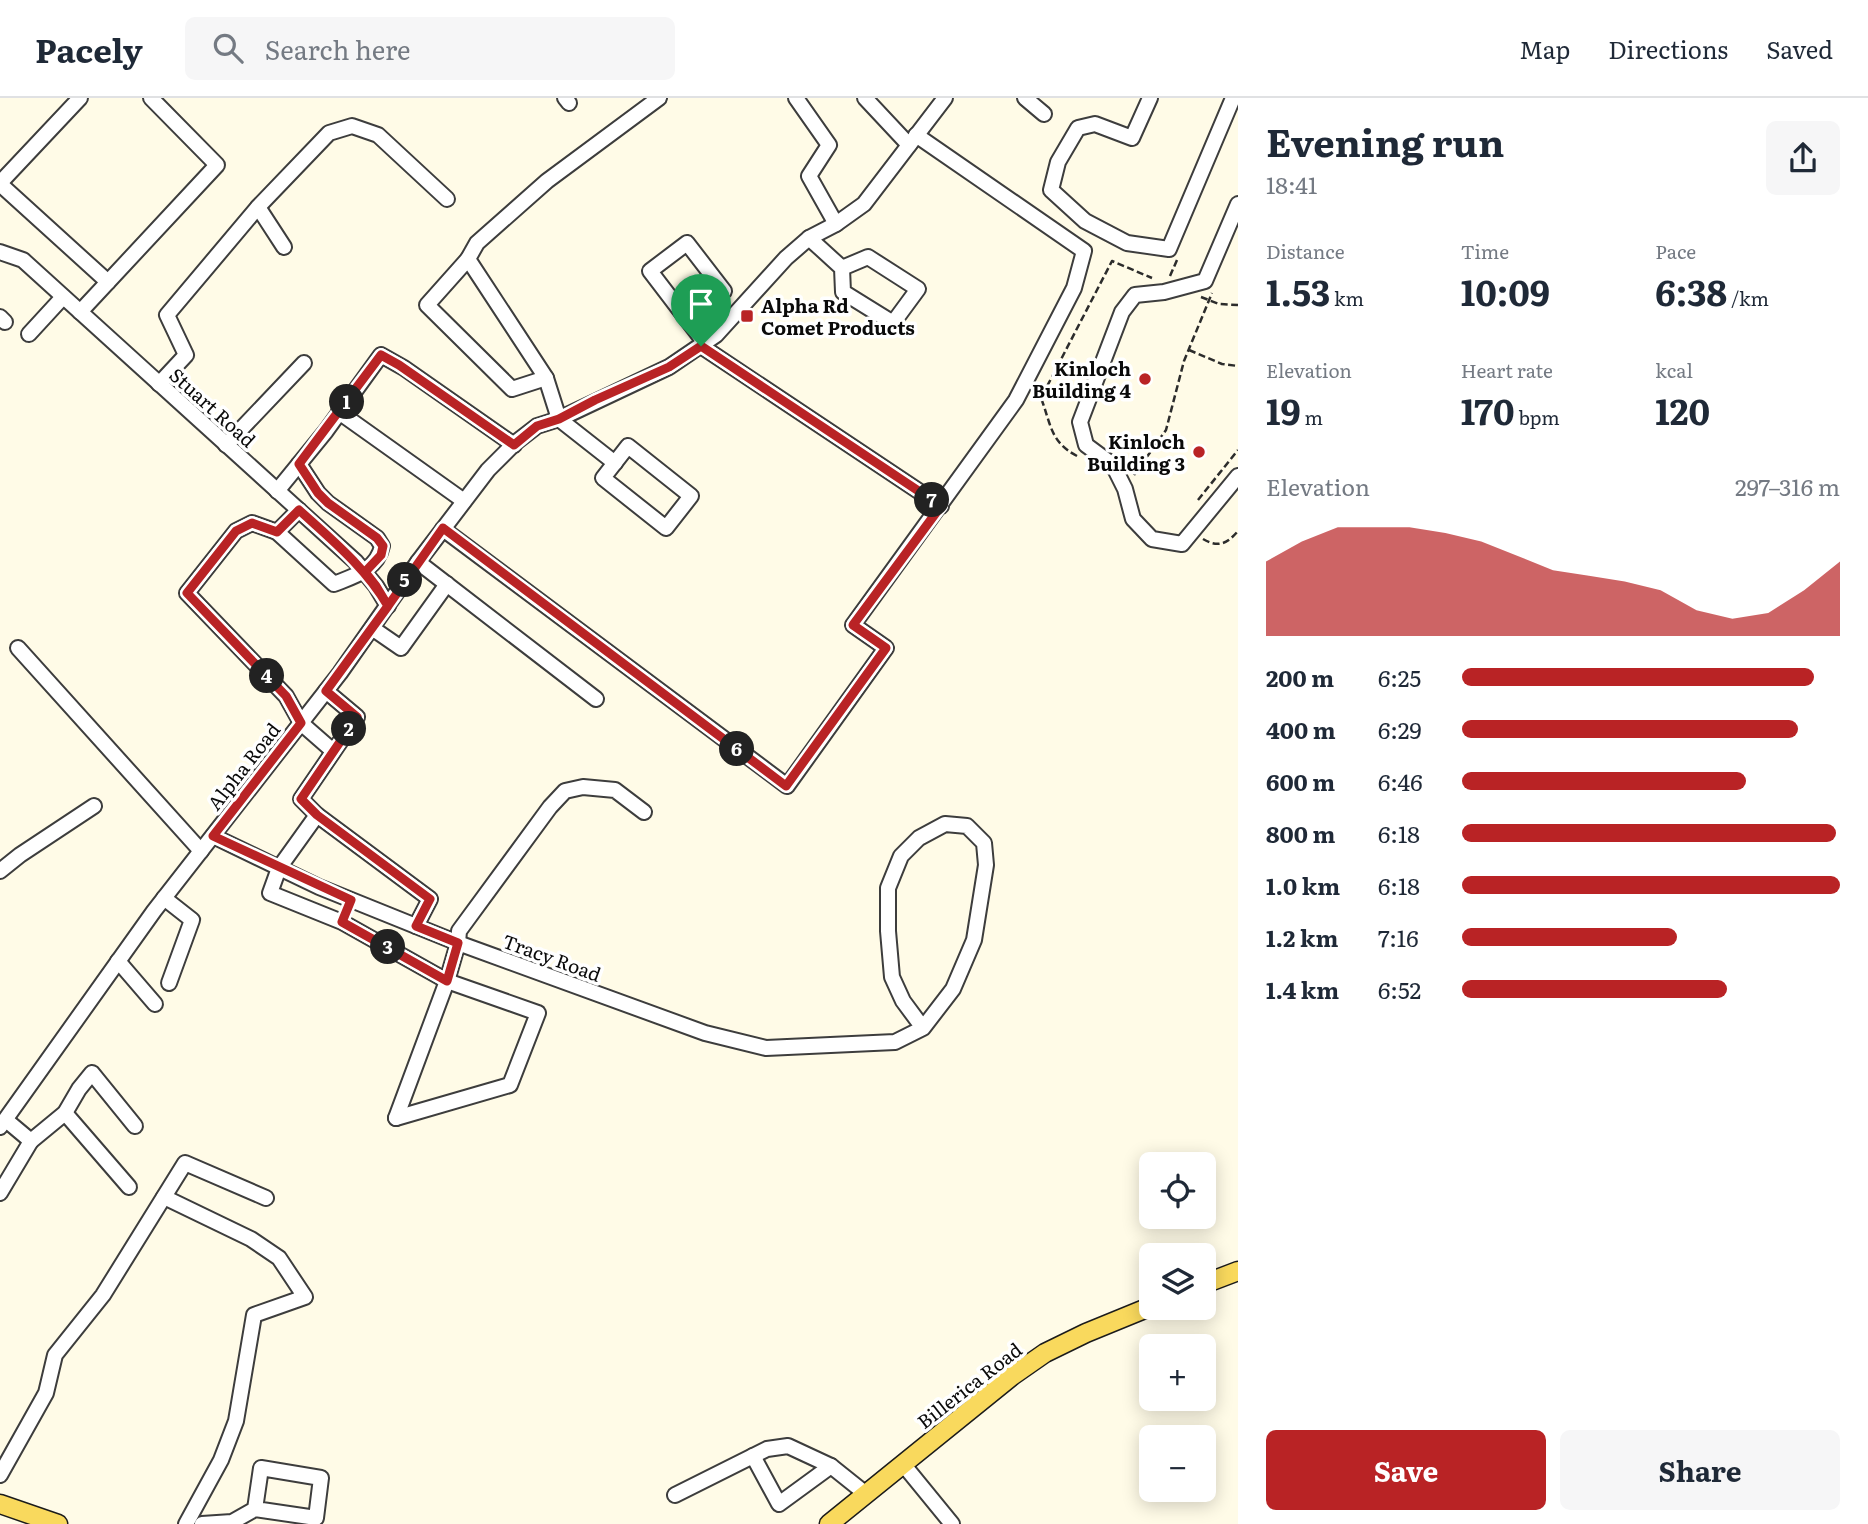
<!DOCTYPE html>
<meta charset="utf-8">
<style>
body{margin:0;font-family:Literata,serif;background:#f6f6f7;color:#1f2937;height:100vh;display:flex;flex-direction:column;font-size:26px;white-space:nowrap}
*{box-sizing:border-box;margin:0}
p{font-size:23px;color:#747a83}
.icon{flex:none;width:38px;height:38px;fill:none;stroke:currentColor;stroke-width:2;stroke-linecap:round;stroke-linejoin:round}
.map{position:relative;flex:1;overflow:hidden}
.panel{display:flex;flex-direction:column;background:#fff;width:630px}
.panel>*{flex:none}
.controls{position:absolute;left:1139px;top:1054px;display:grid;gap:14px}
.controls a{display:grid;place-items:center;width:77px;height:77px;border-radius:10px;background:#fff;box-shadow:0 4px 18px #0003;font-size:35px}
.pin{position:absolute;display:grid;place-items:center;width:60px;height:60px;color:#fff;margin:-72px -30px;border-radius:50% 50% 50% 0;rotate:-45deg;box-shadow:0 0 7px #0007}
.pin .icon{rotate:45deg}
.km{position:absolute;width:35px;height:35px;margin:-18px;border-radius:50%;background:#222;color:#fff;font-size:19px;line-height:35px;text-align:center}
.round{display:grid;place-items:center;flex:none;width:74px;height:74px;border-radius:10px;background:#f6f6f7}
.summary{display:flex;align-items:center;justify-content:space-between;height:119px;padding:0 28px}
h1{font-size:38px;font-weight:700;line-height:52px}
.stats{display:grid;grid-template-columns:repeat(3,1fr);gap:10px;height:119px;padding:7px 28px}
.stats div{display:grid;align-content:center}
.stats b{font-size:35px;font-weight:700}
.stats small{font-size:19px;font-weight:400}
.stats p{font-size:19px}
.chart{height:196px;padding:14px 28px}
.chart p{display:flex;justify-content:space-between}
.chart svg{width:100%;height:126px;margin-top:7px;fill:#b92325;opacity:.7}
.button{display:flex;gap:14px;margin-top:auto;padding:14px 28px}
.button a{flex:1;height:80px;border-radius:10px;background:#b92325;color:#fff;font-size:28px;font-weight:700;line-height:80px;text-align:center}
.button a+a{background:#f6f6f7;color:#1f2937}
ul{padding:0 28px;list-style:none;font-size:23px}
li{display:grid;grid-template-columns:112px 84px 1fr;align-items:center;height:52px}
li i{height:18px;border-radius:9px;background:#b92325}
header{display:flex;align-items:center;gap:42px;box-sizing:border-box;height:98px;padding:0 35px;background:#fff;border-bottom:2px solid #e0e1e3}
header strong{font-size:33px}
nav{display:flex;gap:38px;margin-inline-start:auto;font-size:24px}
.search{width:490px;height:63px;background:#f6f6f7;display:flex;align-items:center;gap:18px;box-sizing:border-box;padding:0 24px;border-radius:10px;color:#747a83;font-size:26px}
main{display:flex;flex:1;min-height:0}
.map>svg:first-child{display:block}
.lines{fill:none;stroke-linecap:round;stroke-linejoin:round}
.minor-casing{stroke:#3d3d3d;stroke-width:18}
.major-casing{stroke:#1b1b1b;stroke-width:21}
.path{stroke:#2c2c2c;stroke-width:2.5;stroke-dasharray:7 3.5;stroke-linecap:butt}
.minor{stroke:#fff;stroke-width:14}
.major{stroke:#f9d95d;stroke-width:18}
.route-casing{stroke:#fff;stroke-width:14}
.route{stroke:#b92325;stroke-width:9}
.poi-dot{fill:#b92325;stroke:#fff;stroke-width:2.5}
.labels{text-anchor:middle;dominant-baseline:central;stroke-width:7;stroke-linejoin:round;paint-order:stroke}
.poi-label{font-size:19px;font-weight:bold;fill:#0a0a0a;stroke:#fff;text-anchor:end}
.street-label{font-size:19px;fill:#0a0a0a;stroke:#fff}
</style>
<header>
<strong>Pacely</strong>
<div class="search"><svg class="icon" aria-label="search" viewBox="0 0 24 24"><circle cx="10" cy="10" r="6"/><path d="M15 15l6 6"/></svg>Search here</div>
<nav><a>Map</a><a>Directions</a><a>Saved</a></nav>
</header>
<main>
<div class="map">
<svg width="1238" height="1426" viewBox="0 0 1238 1426">
<rect width="100%" height="100%" fill="#fffbe7"/>
<g class="lines">
<!-- minor casing -->
<g class="minor-casing">
<g id="minor">
<polyline points="565,0 569,5"/>
<polyline points="796,0 829,47 809,78 836,126"/>
<polyline points="865,0 909,47"/>
<polyline points="1025,0 1044,16"/>
<polyline points="1150,0 1132,40 1095,26 1078,30 1058,64 1051,92 1085,123 1127,145 1169,151 1233,0"/>
<polyline points="0,85 80,0"/>
<polyline points="0,86 108,184"/>
<polyline points="1238,106 1205,183 1164,194 1135,197 1122,214 1080,324 1086,347 1113,367 1125,391 1133,421 1152,441 1182,446 1238,378"/>
<polyline points="258,109 284,149"/>
<polyline points="809,140 842,170 843,194 893,225 918,191 868,159 842,170"/>
<polyline points="0,154 23,162 356,464 376,488 388,508"/>
<polyline points="468,161 427,207 512,291 546,280"/>
<polyline points="80,214 217,67 151,0"/>
<polyline points="0,219 5,224"/>
<polyline points="687,221 724,193 687,145 650,173 705,245"/>
<polyline points="29,236 63,199"/>
<polyline points="701,248 941,408"/>
<polyline points="159,286 186,257 167,217 258,109 329,35 352,28 378,37 447,101"/>
<polyline points="339,314 464,403"/>
<polyline points="226,347 304,265"/>
<polygon points="628,348 691,398 666,430 603,380"/>
<polyline points="615,365 559,321 546,280 468,161 477,145 547,83 659,0"/>
<polyline points="277,393 326,333 381,257 404,270 514,347"/>
<path d="M299,412L277,434L334,486C354,478 377,472 382,448L377,440L328,405L318,395L299,366"/>
<polyline points="443,431 787,688 886,550 853,527 1016,302 1074,190 1084,153 916,37"/>
<polyline points="277,434 252,425 236,433 187,495 286,598 301,625 333,653"/>
<polyline points="418,464 596,601"/>
<polyline points="372,530 401,550 447,486"/>
<polyline points="18,550 201,753"/>
<polyline points="317,717 301,701 357,619 326,593"/>
<polyline points="213,738 319,789 458,845 705,935 766,950 895,944 923,930 953,891 974,842 986,767 984,745 967,728 945,726 919,740 901,758 888,790 888,833 892,879 903,903 923,930"/>
<polyline points="0,773 20,757 94,708"/>
<polyline points="164,800 192,822 169,885"/>
<polyline points="118,863 155,906"/>
<polyline points="65,1015 129,1089"/>
<polyline points="396,1020 510,987 538,915 447,883 342,824 270,795 279,770 317,717 430,801 416,828"/>
<polyline points="396,1020 447,883 458,845 459,833 550,709 565,693 583,689 615,692 644,714"/>
<polyline points="0,1029 154,813 340,575 418,464 488,372 515,345 537,328 559,321 669,269 716,237 786,160 809,140 836,126 864,106 945,0"/>
<polyline points="31,1043 65,1015 79,991 92,975 135,1028"/>
<polyline points="0,1095 31,1043 6,1022"/>
<polyline points="164,1099 251,1141 279,1160 305,1199 254,1217 236,1323 221,1362 186,1426"/>
<polyline points="753,1358 779,1406 831,1368"/>
<polyline points="903,1366 952,1426"/>
<polyline points="0,1377 46,1295 55,1257 103,1197 185,1065 266,1100"/>
<polyline points="675,1397 767,1351 788,1348 831,1368 866,1396"/>
<polyline points="202,1426 232,1424 255,1411 316,1420 321,1380 261,1370 255,1411"/>
</g>
</g>
<!-- major casing -->
<g class="major-casing">
<g id="major">
<polyline points="1204,1186 1238,1173"/>
<polyline points="0,1406 58,1426"/>
<polyline points="829,1426 1012,1278 1045,1255 1086,1235 1152,1208"/>
</g>
</g>
<!-- path -->
<g class="path">
<polyline points="1170,178 1177,162"/>
<polyline points="1201,199 1219,206 1238,207"/>
<polyline points="1189,252 1222,266 1238,268"/>
<path d="M1077,358C1050,344 1051,326 1041,300L1112,163L1152,180"/>
<polyline points="1134,377 1166,332 1184,263 1212,195"/>
<polyline points="1198,402 1238,352"/>
<path d="M1203,441C1218,450 1227,446 1238,433"/>
</g>
<!-- minor -->
<use href="#minor" class="minor"/>
<!-- major -->
<use href="#major" class="major"/>
</g>
<g class="lines">
<!-- route casing -->
<g class="route-casing">
<path id="route" d="M701,248L669,269L595,302L559,321L537,328L514,347L399,267L381,257L299,366L318,395L328,405L377,440L383,448L381,457L365,474L376,488L388,508L326,593L357,619L301,701L317,717L430,801L416,828L458,845L447,883L342,824L351,802L213,738L301,625L286,598L187,495L236,433L252,425L277,434L299,412C332,442 365,469 388,508L443,430L786,688L886,550L853,527L941,408L701,248"/>
</g>
<!-- route -->
<use href="#route" class="route"/>
</g>
<!-- markers -->
<g class="poi-dot">
<rect x="740" y="211" width="14" height="14" rx="3.5"/>
<circle cx="1145" cy="281" r="7"/>
<circle cx="1199" cy="354" r="7"/>
</g>
<g class="labels">
<!-- poi labels -->
<g class="poi-label">
<text x="761" y="207" text-anchor="start">Alpha Rd<tspan x="761" dy="22">Comet Products</tspan></text>
<text x="1131" y="270">Kinloch<tspan x="1131" dy="22">Building 4</tspan></text>
<text x="1185" y="343">Kinloch<tspan x="1185" dy="22">Building 3</tspan></text>
</g>
<!-- street labels -->
<g class="street-label">
<text transform="translate(213 309) rotate(42)">Stuart Road</text>
<text transform="translate(243 668) rotate(-52)">Alpha Road</text>
<text transform="translate(552 859) rotate(20)">Tracy Road</text>
<text transform="translate(969 1287) rotate(-38)">Billerica Road</text>
</g>
</g>
</svg>
<div class="controls">
<a><svg class="icon" aria-label="locate" viewBox="0 0 24 24"><circle cx="12" cy="12" r="6"/><path d="M12 2v4M12 18v4M2 12h4M18 12h4"/></svg></a>
<a><svg class="icon" aria-label="layers" viewBox="0 0 24 24"><path d="M12 4l9 5-9 5-9-5zM3 14l9 5 9-5"/></svg></a>
<a>+</a>
<a>−</a>
</div>
<div class="pin" style="left:701px;top:248px;background:#1e9e55"><svg class="icon" aria-label="arrive" viewBox="0 0 24 24"><path d="M6 21V4h12l-3 4 3 4H6"/></svg></div>
<b class="km" style="left:347px;top:304px">1</b>
<b class="km" style="left:349px;top:631px">2</b>
<b class="km" style="left:388px;top:849px">3</b>
<b class="km" style="left:267px;top:578px">4</b>
<b class="km" style="left:405px;top:482px">5</b>
<b class="km" style="left:737px;top:651px">6</b>
<b class="km" style="left:932px;top:402px">7</b>
</div>
<section class="panel">
<div class="summary"><div><h1>Evening run</h1><p>18:41</p></div><a class="round"><svg class="icon" aria-label="share" viewBox="0 0 24 24"><path d="M12 15V3M7 8l5-5 5 5M5 13v7h14v-7"/></svg></a></div>
<div class="stats">
<div><p>Distance</p><b>1.53<small> km</small></b></div>
<div><p>Time</p><b>10:09</b></div>
<div><p>Pace</p><b>6:38<small> /km</small></b></div>
</div>
<div class="stats">
<div><p>Elevation</p><b>19<small> m</small></b></div>
<div><p>Heart rate</p><b>170<small> bpm</small></b></div>
<div><p>kcal</p><b>120</b></div>
</div>
<div class="chart"><p><span>Elevation</span>297–316 m</p>
<svg viewBox="0 0 160 44" preserveAspectRatio="none"><path d="M0 44V18L10 11L20 6L30 6L40 6L50 8L60 11L70 16L80 21L90 23L100 25L110 28L120 35L130 38L140 36L150 28L160 18V44z"/></svg>
</div>
<ul>
<li><b>200 m</b>6:25<i style="width:93%"></i></li>
<li><b>400 m</b>6:29<i style="width:89%"></i></li>
<li><b>600 m</b>6:46<i style="width:75%"></i></li>
<li><b>800 m</b>6:18<i style="width:99%"></i></li>
<li><b>1.0 km</b>6:18<i style="width:100%"></i></li>
<li><b>1.2 km</b>7:16<i style="width:57%"></i></li>
<li><b>1.4 km</b>6:52<i style="width:70%"></i></li>
</ul>
<div class="button"><a>Save</a><a>Share</a></div>
</section>
</main>
